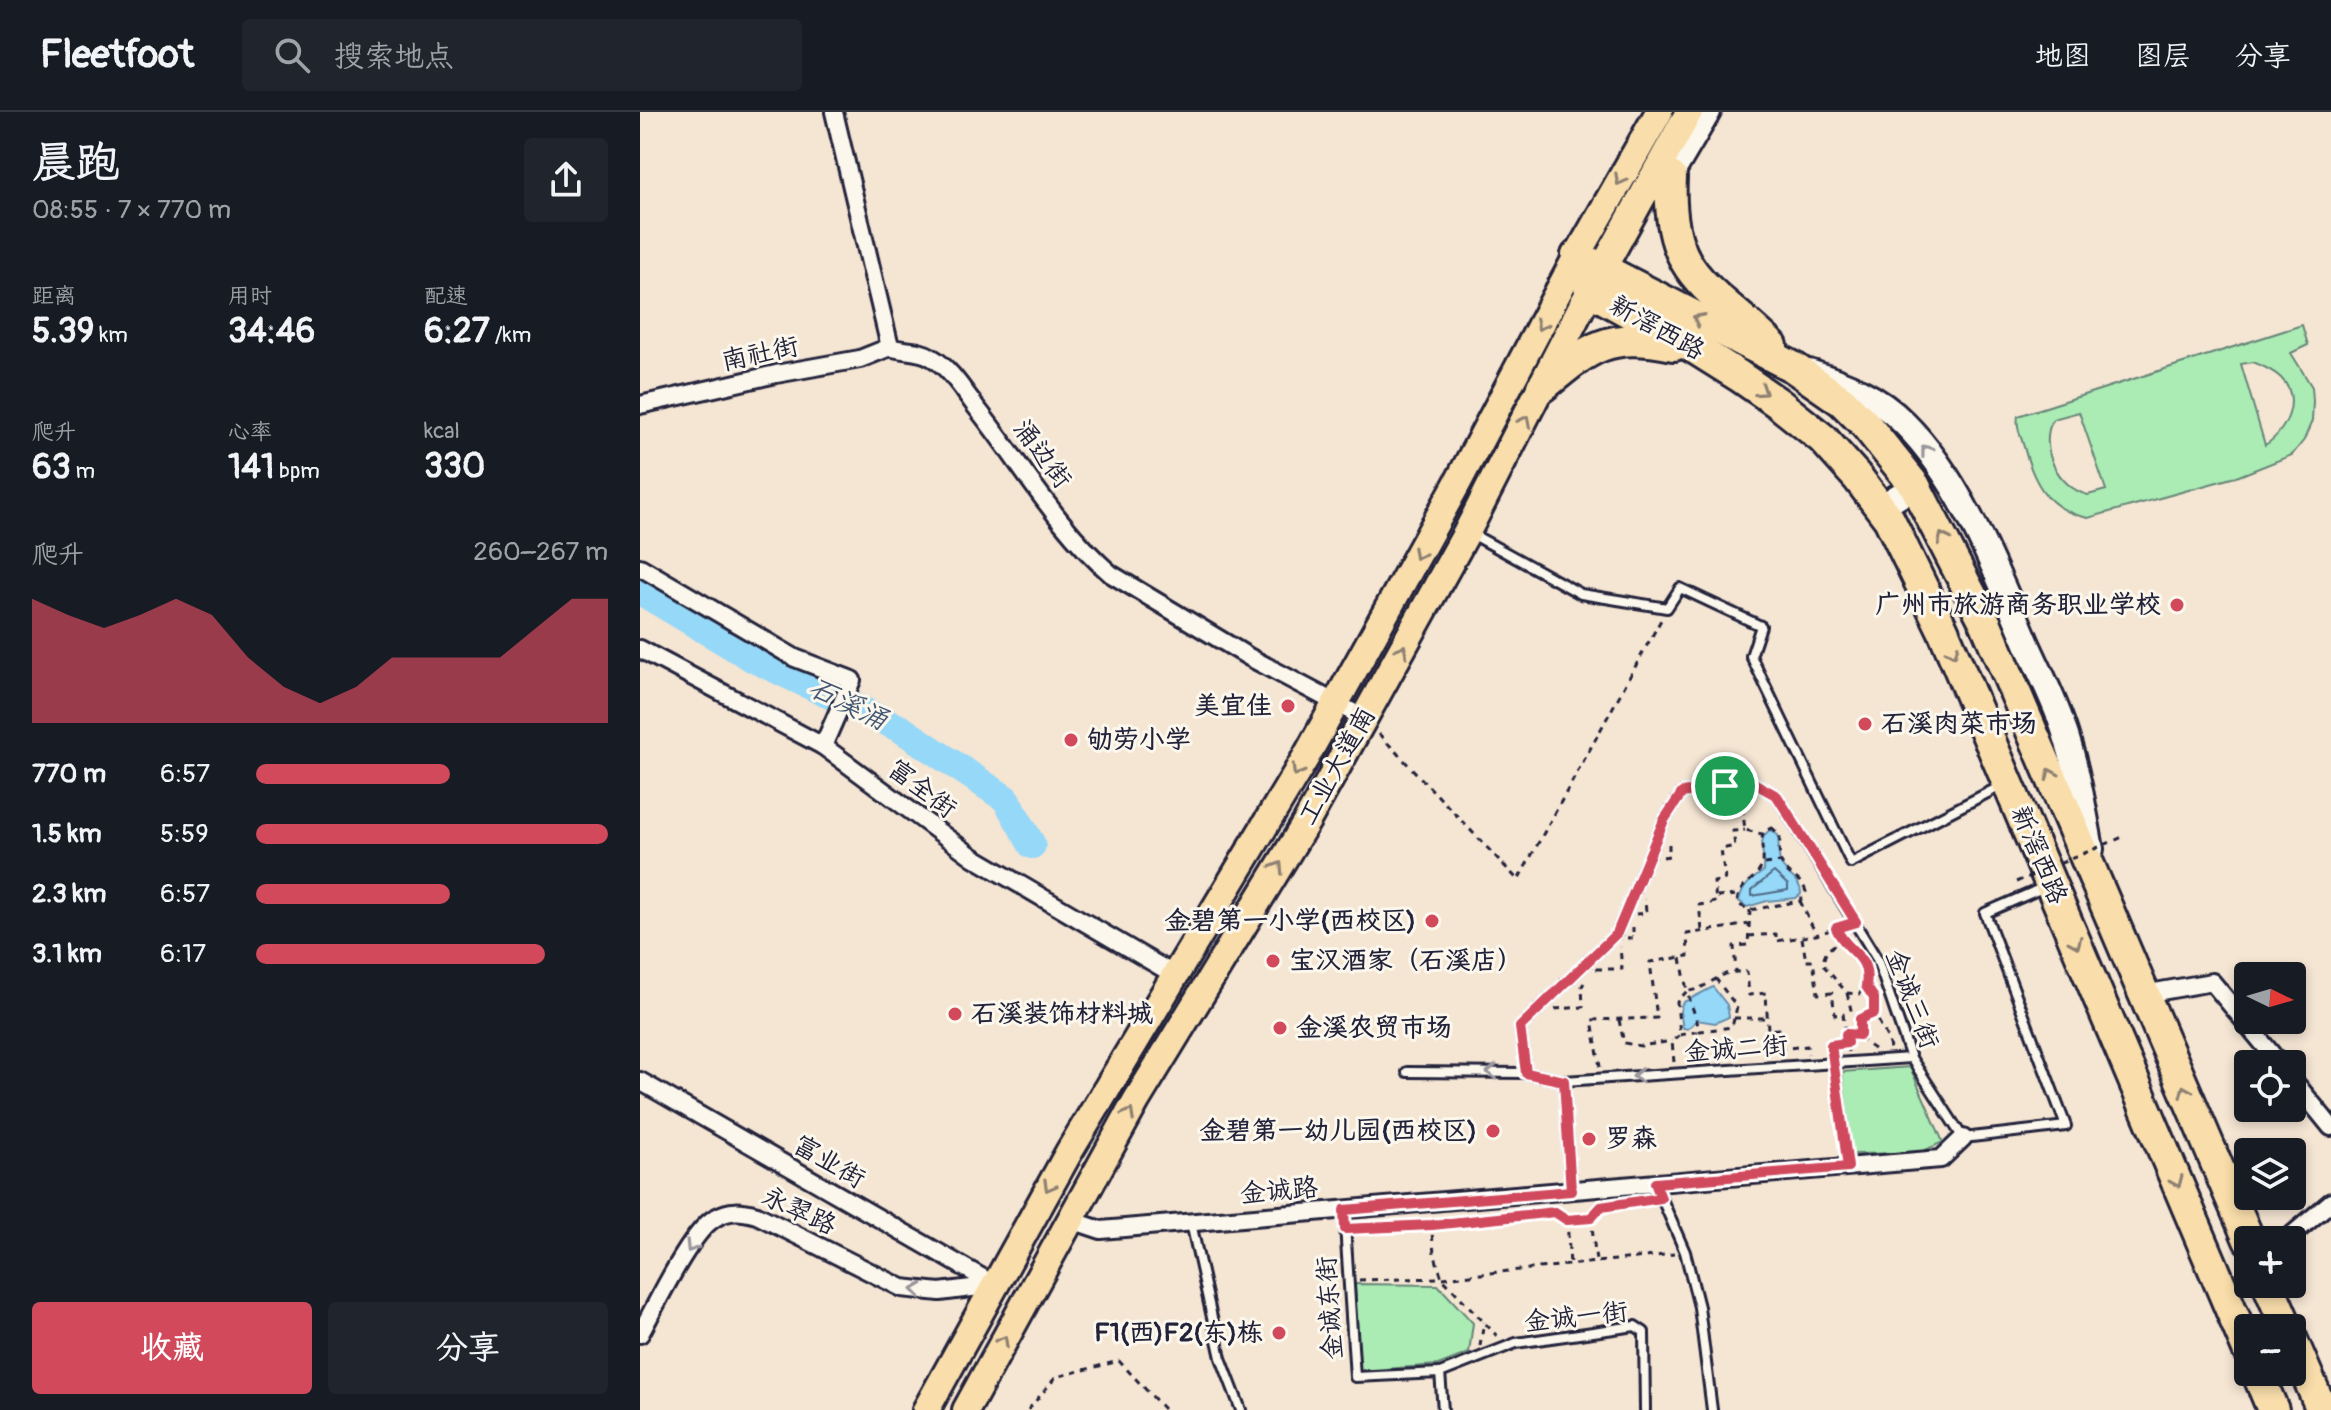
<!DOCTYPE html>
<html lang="zh">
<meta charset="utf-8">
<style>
body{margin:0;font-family:Pangolin,"LXGW WenKai TC",sans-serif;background:#20242c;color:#f1f3f6;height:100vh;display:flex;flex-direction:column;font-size:30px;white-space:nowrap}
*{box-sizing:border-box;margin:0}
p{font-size:26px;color:#9ea1a6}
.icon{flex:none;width:44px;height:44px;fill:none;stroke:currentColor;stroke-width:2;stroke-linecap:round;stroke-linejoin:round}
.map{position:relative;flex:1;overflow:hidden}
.details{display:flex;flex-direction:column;background:#171b24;width:640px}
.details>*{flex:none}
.needle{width:52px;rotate:95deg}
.fabs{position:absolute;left:1594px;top:850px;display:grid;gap:16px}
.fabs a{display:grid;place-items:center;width:72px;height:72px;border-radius:8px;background:#171b24;box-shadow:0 4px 12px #0003;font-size:40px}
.pin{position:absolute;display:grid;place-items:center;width:68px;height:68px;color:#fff;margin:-34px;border:4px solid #fff;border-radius:50%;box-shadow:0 2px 8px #0007}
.round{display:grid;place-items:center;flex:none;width:84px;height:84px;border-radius:8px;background:#20242c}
.overview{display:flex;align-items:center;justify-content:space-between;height:136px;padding:0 32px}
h1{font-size:44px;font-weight:700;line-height:60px}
.figures{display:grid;grid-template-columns:repeat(3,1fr);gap:12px;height:136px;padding:8px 32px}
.figures div{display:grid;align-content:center}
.figures b{font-size:34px;font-weight:700}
.figures small{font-size:22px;font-weight:400}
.figures p{font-size:22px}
.chart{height:224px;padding:16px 32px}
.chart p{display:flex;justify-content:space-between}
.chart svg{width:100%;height:144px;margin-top:8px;fill:#d1495b;opacity:.7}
.button{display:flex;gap:16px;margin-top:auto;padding:16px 32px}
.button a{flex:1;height:92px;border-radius:8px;background:#d1495b;color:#fff;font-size:32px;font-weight:700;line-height:92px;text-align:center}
.button a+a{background:#20242c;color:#f1f3f6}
ul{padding:0 32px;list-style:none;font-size:26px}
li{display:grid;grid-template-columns:128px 96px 1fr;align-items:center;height:60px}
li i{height:20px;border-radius:10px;background:#d1495b}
header{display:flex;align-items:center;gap:48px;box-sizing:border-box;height:112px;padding:0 40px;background:#171b24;border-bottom:2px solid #363941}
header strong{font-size:38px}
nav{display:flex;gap:44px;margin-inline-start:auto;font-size:28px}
.search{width:560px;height:72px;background:#20242c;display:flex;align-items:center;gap:20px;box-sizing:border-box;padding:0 28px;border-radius:8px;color:#9ea1a6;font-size:30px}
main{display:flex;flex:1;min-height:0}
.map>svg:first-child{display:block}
.green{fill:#abebb4;stroke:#668678;stroke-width:2;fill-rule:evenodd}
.water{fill:#96d8f8;stroke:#688fac;stroke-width:2}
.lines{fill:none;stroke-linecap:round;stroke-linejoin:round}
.shore{stroke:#506b87;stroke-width:2}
.river{stroke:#96d8f8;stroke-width:28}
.lane-casing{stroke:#22223b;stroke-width:14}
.street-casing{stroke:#22223b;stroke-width:22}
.secondary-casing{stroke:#22223b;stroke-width:30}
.primary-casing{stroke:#22223b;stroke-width:32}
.highway-casing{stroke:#22223b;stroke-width:36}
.path{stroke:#22223b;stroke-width:3;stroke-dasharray:6 6;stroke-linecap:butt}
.lane{stroke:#fbf7ec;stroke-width:8}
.street{stroke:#fbf7ec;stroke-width:16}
.secondary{stroke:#fbf7ec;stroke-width:24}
.primary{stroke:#f9deab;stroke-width:26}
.highway{stroke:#f9deab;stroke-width:30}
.path-bridge{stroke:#22223b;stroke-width:3;stroke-dasharray:6 6;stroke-linecap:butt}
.oneway{stroke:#8e8073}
.oneway2{stroke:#99979c}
.route-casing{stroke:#fff;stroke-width:16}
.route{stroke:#d1495b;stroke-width:10}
.poi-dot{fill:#d1495b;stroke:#fbf7ec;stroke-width:3}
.labels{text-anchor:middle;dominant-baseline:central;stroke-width:6;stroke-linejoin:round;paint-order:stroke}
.street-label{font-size:26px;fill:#22223b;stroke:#fbf7ec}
.poi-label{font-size:26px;font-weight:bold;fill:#22223b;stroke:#fbf7ec;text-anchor:start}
.water-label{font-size:28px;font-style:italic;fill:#455974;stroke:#fbf7ec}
</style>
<header>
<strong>Fleetfoot</strong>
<div class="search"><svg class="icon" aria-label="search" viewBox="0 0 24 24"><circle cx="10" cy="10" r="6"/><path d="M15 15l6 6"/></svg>搜索地点</div>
<nav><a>地图</a><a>图层</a><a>分享</a></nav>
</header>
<main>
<section class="details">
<div class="overview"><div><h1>晨跑</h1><p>08:55 · 7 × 770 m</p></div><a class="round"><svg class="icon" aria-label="share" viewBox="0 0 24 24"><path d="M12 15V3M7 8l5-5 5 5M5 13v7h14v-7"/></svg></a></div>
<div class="figures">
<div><p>距离</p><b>5.39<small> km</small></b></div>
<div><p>用时</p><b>34:46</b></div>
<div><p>配速</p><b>6:27<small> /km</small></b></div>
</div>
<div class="figures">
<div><p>爬升</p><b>63<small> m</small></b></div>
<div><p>心率</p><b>141<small> bpm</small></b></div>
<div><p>kcal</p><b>330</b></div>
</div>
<div class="chart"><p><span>爬升</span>260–267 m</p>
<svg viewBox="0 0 160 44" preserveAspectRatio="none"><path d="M0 44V6L10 11L20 15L30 11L40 6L50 11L60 24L70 33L80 38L90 33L100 24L110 24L120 24L130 24L140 15L150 6L160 6V44z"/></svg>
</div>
<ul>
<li><b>770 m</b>6:57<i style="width:55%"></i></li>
<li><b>1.5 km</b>5:59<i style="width:100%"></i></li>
<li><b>2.3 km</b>6:57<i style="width:55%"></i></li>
<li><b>3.1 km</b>6:17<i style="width:82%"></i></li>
</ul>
<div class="button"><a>收藏</a><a>分享</a></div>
</section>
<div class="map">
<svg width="1691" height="1298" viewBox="0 0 1691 1298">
<rect width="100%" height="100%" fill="#f5e5d3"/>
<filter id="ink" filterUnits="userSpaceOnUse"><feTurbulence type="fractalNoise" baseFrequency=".0125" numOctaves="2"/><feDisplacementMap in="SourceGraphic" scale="16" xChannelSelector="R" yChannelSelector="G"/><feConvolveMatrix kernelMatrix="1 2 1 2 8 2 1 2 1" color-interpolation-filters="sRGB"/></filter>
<g filter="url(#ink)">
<!-- green -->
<g class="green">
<path d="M1662,213L1668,233L1651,241L1672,275L1673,289L1672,309L1664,328L1652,343L1599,364L1448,406C1408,398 1394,372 1384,335C1381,324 1376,315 1378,304ZM1613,250C1623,254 1634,259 1641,266C1662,287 1646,320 1625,333L1601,252ZM1439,300L1466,378L1448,383C1417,375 1398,335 1413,307Z"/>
<polygon points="1270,955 1303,1030 1279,1041 1212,1042 1202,960"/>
<polygon points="715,1172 798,1173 833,1211 829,1241 798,1253 718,1259"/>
</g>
<!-- water -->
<g class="water">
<path d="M1130,718L1138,723C1139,731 1138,742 1140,750C1145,764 1161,766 1161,782L1156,786L1127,789L1107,795L1099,789C1102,774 1112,767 1124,759C1126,744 1115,728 1130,718Z"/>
<polygon points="1073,875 1087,893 1089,905 1075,911 1057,908 1048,917 1043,916 1040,900 1042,891"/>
</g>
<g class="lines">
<!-- shore -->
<polygon class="shore" points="1134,760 1148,773 1148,778 1112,784 1112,778"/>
<!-- river -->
<polyline class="river" points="0,479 112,546 261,617 366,687 392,733"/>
<!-- lane casing -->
<g class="lane-casing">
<g id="lane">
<polyline points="832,422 941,482 1027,496 1040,476 1121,514 1111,544 1211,751 1361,674"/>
<polyline points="767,960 886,961 880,915 977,821 1024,708 1042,681 1112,670 1137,684 1237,847 1271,946 1323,1026 1426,1014 1345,801 1407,774"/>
<polyline points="886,961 924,969 931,1079"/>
<polyline points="924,969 1271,946"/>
<polyline points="1015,1071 1045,1140 1059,1195 1072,1298"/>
<polyline points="704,1098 715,1265 800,1261 803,1298"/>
<polyline points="551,1111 581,1246 601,1298"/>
<polyline points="800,1261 876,1231 995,1214 1004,1220 1005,1298"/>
</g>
</g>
<!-- street casing -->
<g class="street-casing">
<g id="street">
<polyline points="194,0 250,235"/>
<path d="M250,235C263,240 279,237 291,245C309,255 324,279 336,295C380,350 417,416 471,462L609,545L724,606"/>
<polyline points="0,293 136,262 220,247 250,235"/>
<polyline points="0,455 155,546 212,568 183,634"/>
<polyline points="0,537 183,634 333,745 533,862"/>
<polyline points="1504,882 1572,870 1640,952"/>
<polyline points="1652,967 1691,1015"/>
<polyline points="0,969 355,1173"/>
<polyline points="431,1108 461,1118 1301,1047 1323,1026"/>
<polyline points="1646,1128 1691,1090"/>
<path d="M0,1222C15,1195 51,1119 75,1106C90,1097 102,1099 117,1103L262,1176L300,1180L355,1173"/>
</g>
</g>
<!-- secondary casing -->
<g class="secondary-casing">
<g id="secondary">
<polyline points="1022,78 1068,0"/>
<path d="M1169,260C1205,271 1237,284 1264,311C1321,367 1357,462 1388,534C1401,563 1417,593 1426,624C1438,661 1444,699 1451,737"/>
<polyline points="1241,395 1275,374"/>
</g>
</g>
<!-- primary casing -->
<g class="primary-casing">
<g id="primary">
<polyline points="286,1298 429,1040 666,645 817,372 937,144 1019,0"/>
<polyline points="326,1298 496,989 667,709 827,420 943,192 1049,0"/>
</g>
</g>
<!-- highway casing -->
<g class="highway-casing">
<g id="highway">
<path d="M1031,65C1026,166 1070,173 1132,234"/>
<polyline points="937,144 951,179 1056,237 1099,264 1138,291 1183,327 1218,366 1249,407 1303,518 1608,1238"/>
<polyline points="937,144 1153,255 1202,289 1226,313 1275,374 1346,512 1609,1128"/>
<path d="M902,275C951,234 968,220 1034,233"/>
<polyline points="1628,1172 1647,1216"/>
<polyline points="1652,1228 1682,1298"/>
<polyline points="1617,1260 1633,1298"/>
</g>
</g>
<!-- path -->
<g class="path">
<polyline points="739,622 878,768 1022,506"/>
<polyline points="1101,684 1105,718 1122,722"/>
<path d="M1132,716L1140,723C1140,731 1138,743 1141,750C1146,764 1162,765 1166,780L1160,789L1110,798L1097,792C1098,771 1113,771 1121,756C1127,746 1118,733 1124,719Z"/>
<polyline points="1023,745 1029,744 1029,730"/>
<polyline points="1125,752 1141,750"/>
<polyline points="1077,785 1097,783"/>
<polyline points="1160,789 1176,822"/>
<polyline points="1110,798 1108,833 1094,834 1096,860 1107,860 1109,883 1126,881 1128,918 1138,917 1139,942"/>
<polyline points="996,802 1006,801 1005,787"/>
<polyline points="1062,818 1059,793 1076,790 1074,770 1085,767 1081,737 1095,734 1093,719 1105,718"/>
<polyline points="1109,824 1136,822 1136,829 1176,823 1205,813"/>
<polyline points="987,826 993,826 993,815"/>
<polyline points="1162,826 1166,849 1173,849 1178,882 1192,881 1195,903 1203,902 1208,940"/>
<path d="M1201,829C1219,843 1239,861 1219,882L1207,881L1184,854C1182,841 1190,835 1201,829Z"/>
<path d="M1041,846L1047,879C1065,879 1078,860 1096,860"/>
<polyline points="956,857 982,857 980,835"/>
<polyline points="1226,874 1234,886 1234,900"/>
<polyline points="1207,881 1212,902 1220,907"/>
<polyline points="915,897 943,895 942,874 944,871"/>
<polyline points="1094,906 1126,906"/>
<polyline points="979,908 984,931 1001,934 1032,929"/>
<polyline points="1206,922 1220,923"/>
<polyline points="1040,923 1060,919"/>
<polyline points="1139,937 1167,934 1168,942"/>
<path d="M1234,937C1221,929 1218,921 1220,907L1234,901L1248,927L1250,937"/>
<polyline points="1192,941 1191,933 1207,931"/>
<polyline points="1034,950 1032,929 1040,923 1037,890 1047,879 1060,919 1092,915 1097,895 1076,867"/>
<polyline points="960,955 952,908 1017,906 1010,850 1048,844 1047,822 1110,812"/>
<polyline points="1194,961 1206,1040"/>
<polyline points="951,1106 956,1149"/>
<polyline points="927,1108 930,1153"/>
<polyline points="791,1111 794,1141 802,1166 857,1224"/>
<polyline points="718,1116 792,1113 915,1100 927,1108 951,1106 961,1095 986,1091"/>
<polyline points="719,1168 802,1166 1034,1142"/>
<polyline points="840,1234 844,1210"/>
<polyline points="388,1298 416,1265 479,1249 525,1298"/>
</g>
<!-- lane -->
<use href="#lane" class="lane"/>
<!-- street -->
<use href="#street" class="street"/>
<!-- secondary -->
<use href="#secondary" class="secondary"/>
<!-- primary -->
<use href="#primary" class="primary"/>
<!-- highway -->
<use href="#highway" class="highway"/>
<!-- path-bridge -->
<polyline class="path-bridge" points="1376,770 1485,724"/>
</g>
<!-- one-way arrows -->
<defs><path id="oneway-chevron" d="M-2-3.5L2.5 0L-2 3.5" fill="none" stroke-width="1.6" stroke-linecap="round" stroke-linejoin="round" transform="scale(2)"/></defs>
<g class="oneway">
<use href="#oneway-chevron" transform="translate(980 68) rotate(119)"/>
<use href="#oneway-chevron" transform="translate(1058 207) rotate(-152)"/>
<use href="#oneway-chevron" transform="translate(901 213) rotate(118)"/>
<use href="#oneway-chevron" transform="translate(1122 279) rotate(34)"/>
<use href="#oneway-chevron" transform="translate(885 309) rotate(-63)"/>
<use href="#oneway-chevron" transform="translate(1303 426) rotate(-116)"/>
<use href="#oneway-chevron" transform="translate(778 442) rotate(119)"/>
<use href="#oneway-chevron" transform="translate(762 538) rotate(-61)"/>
<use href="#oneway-chevron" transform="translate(1313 540) rotate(67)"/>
<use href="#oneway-chevron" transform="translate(657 659) rotate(121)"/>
<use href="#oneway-chevron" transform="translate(1411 662) rotate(-114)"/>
<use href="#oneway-chevron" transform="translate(638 755) rotate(-58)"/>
<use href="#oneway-chevron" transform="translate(1436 831) rotate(67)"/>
<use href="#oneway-chevron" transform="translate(1545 979) rotate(-113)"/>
<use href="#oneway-chevron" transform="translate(489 1002) rotate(-61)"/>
<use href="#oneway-chevron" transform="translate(1537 1070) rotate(67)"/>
<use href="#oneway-chevron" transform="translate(409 1074) rotate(119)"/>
<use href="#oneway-chevron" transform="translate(363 1229) rotate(-61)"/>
</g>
<g class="oneway2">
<use href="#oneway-chevron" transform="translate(1286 338) rotate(-128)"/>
<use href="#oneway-chevron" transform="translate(852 960) rotate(-179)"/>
<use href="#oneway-chevron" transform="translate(998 964) rotate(176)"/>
<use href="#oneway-chevron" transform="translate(51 1135) rotate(122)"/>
<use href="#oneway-chevron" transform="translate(277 1178) rotate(-172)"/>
</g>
</g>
<g class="lines" filter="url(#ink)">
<!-- route casing -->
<g class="route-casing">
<path id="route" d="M1112,670L1137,684L1216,810L1196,816C1207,842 1231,841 1226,874L1234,886V901L1220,907V923L1206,922L1207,931L1191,933L1208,1055L1015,1071L1021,1086L961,1095L951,1106L927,1108L915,1100L792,1113L705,1117L704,1098L931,1079L924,969L886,961L880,915L977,821L1024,708L1042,681Z"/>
</g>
<!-- route -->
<use href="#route" class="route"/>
</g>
<!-- markers -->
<g class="poi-dot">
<circle cx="1537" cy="493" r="8"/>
<circle cx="648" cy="594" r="8"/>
<circle cx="1225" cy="612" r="8"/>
<circle cx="431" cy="628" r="8"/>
<circle cx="792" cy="809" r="8"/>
<circle cx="633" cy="849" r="8"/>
<circle cx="315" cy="902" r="8"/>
<circle cx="640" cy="916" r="8"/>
<circle cx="853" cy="1019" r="8"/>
<circle cx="949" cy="1027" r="8"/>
<circle cx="639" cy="1221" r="8"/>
</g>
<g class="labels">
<!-- street labels -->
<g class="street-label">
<text transform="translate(1017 216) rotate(29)">新滘西路</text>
<text transform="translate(120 242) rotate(-12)">南社街</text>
<text transform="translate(402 342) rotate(53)">涌边街</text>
<text transform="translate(697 654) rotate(-61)">工业大道南</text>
<text transform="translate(282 677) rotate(37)">富全街</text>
<text transform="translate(1399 743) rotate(67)">新滘西路</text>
<text transform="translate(1272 887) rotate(69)">金诚三街</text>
<text transform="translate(1096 937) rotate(-4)">金诚二街</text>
<text transform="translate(189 1050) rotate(30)">富业街</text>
<text transform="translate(639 1079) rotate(-5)">金诚路</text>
<text transform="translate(159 1099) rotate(25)">永翠路</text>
<text transform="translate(690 1196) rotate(-94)">金诚东街</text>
<text transform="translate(936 1205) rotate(-6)">金诚一街</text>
</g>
<!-- poi labels -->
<g class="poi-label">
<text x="1521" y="493" text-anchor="end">广州市旅游商务职业学校</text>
<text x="632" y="594" text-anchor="end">美宜佳</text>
<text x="1241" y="612">石溪肉菜市场</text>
<text x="447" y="628">劬劳小学</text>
<text x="776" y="809" text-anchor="end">金碧第一小学(西校区)</text>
<text x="649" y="849">宝汉酒家（石溪店）</text>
<text x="331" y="902">石溪装饰材料城</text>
<text x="656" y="916">金溪农贸市场</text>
<text x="837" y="1019" text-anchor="end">金碧第一幼儿园(西校区)</text>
<text x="965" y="1027">罗森</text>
<text x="623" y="1221" text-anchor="end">F1(西)F2(东)栋</text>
</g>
<!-- water labels -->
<g class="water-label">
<text transform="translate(208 592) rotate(26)">石溪涌</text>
</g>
</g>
</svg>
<div class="fabs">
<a><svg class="needle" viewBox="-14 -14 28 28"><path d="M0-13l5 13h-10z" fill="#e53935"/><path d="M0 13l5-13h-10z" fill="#9ea1a6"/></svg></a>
<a><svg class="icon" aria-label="locate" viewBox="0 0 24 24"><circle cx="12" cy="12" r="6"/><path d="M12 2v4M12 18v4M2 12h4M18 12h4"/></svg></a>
<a><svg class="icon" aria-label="layers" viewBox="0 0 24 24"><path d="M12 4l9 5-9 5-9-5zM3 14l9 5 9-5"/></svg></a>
<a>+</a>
<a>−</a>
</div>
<div class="pin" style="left:1085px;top:674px;background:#1e9e55"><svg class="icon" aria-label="arrive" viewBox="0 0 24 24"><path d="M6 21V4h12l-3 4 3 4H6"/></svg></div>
</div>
</main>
